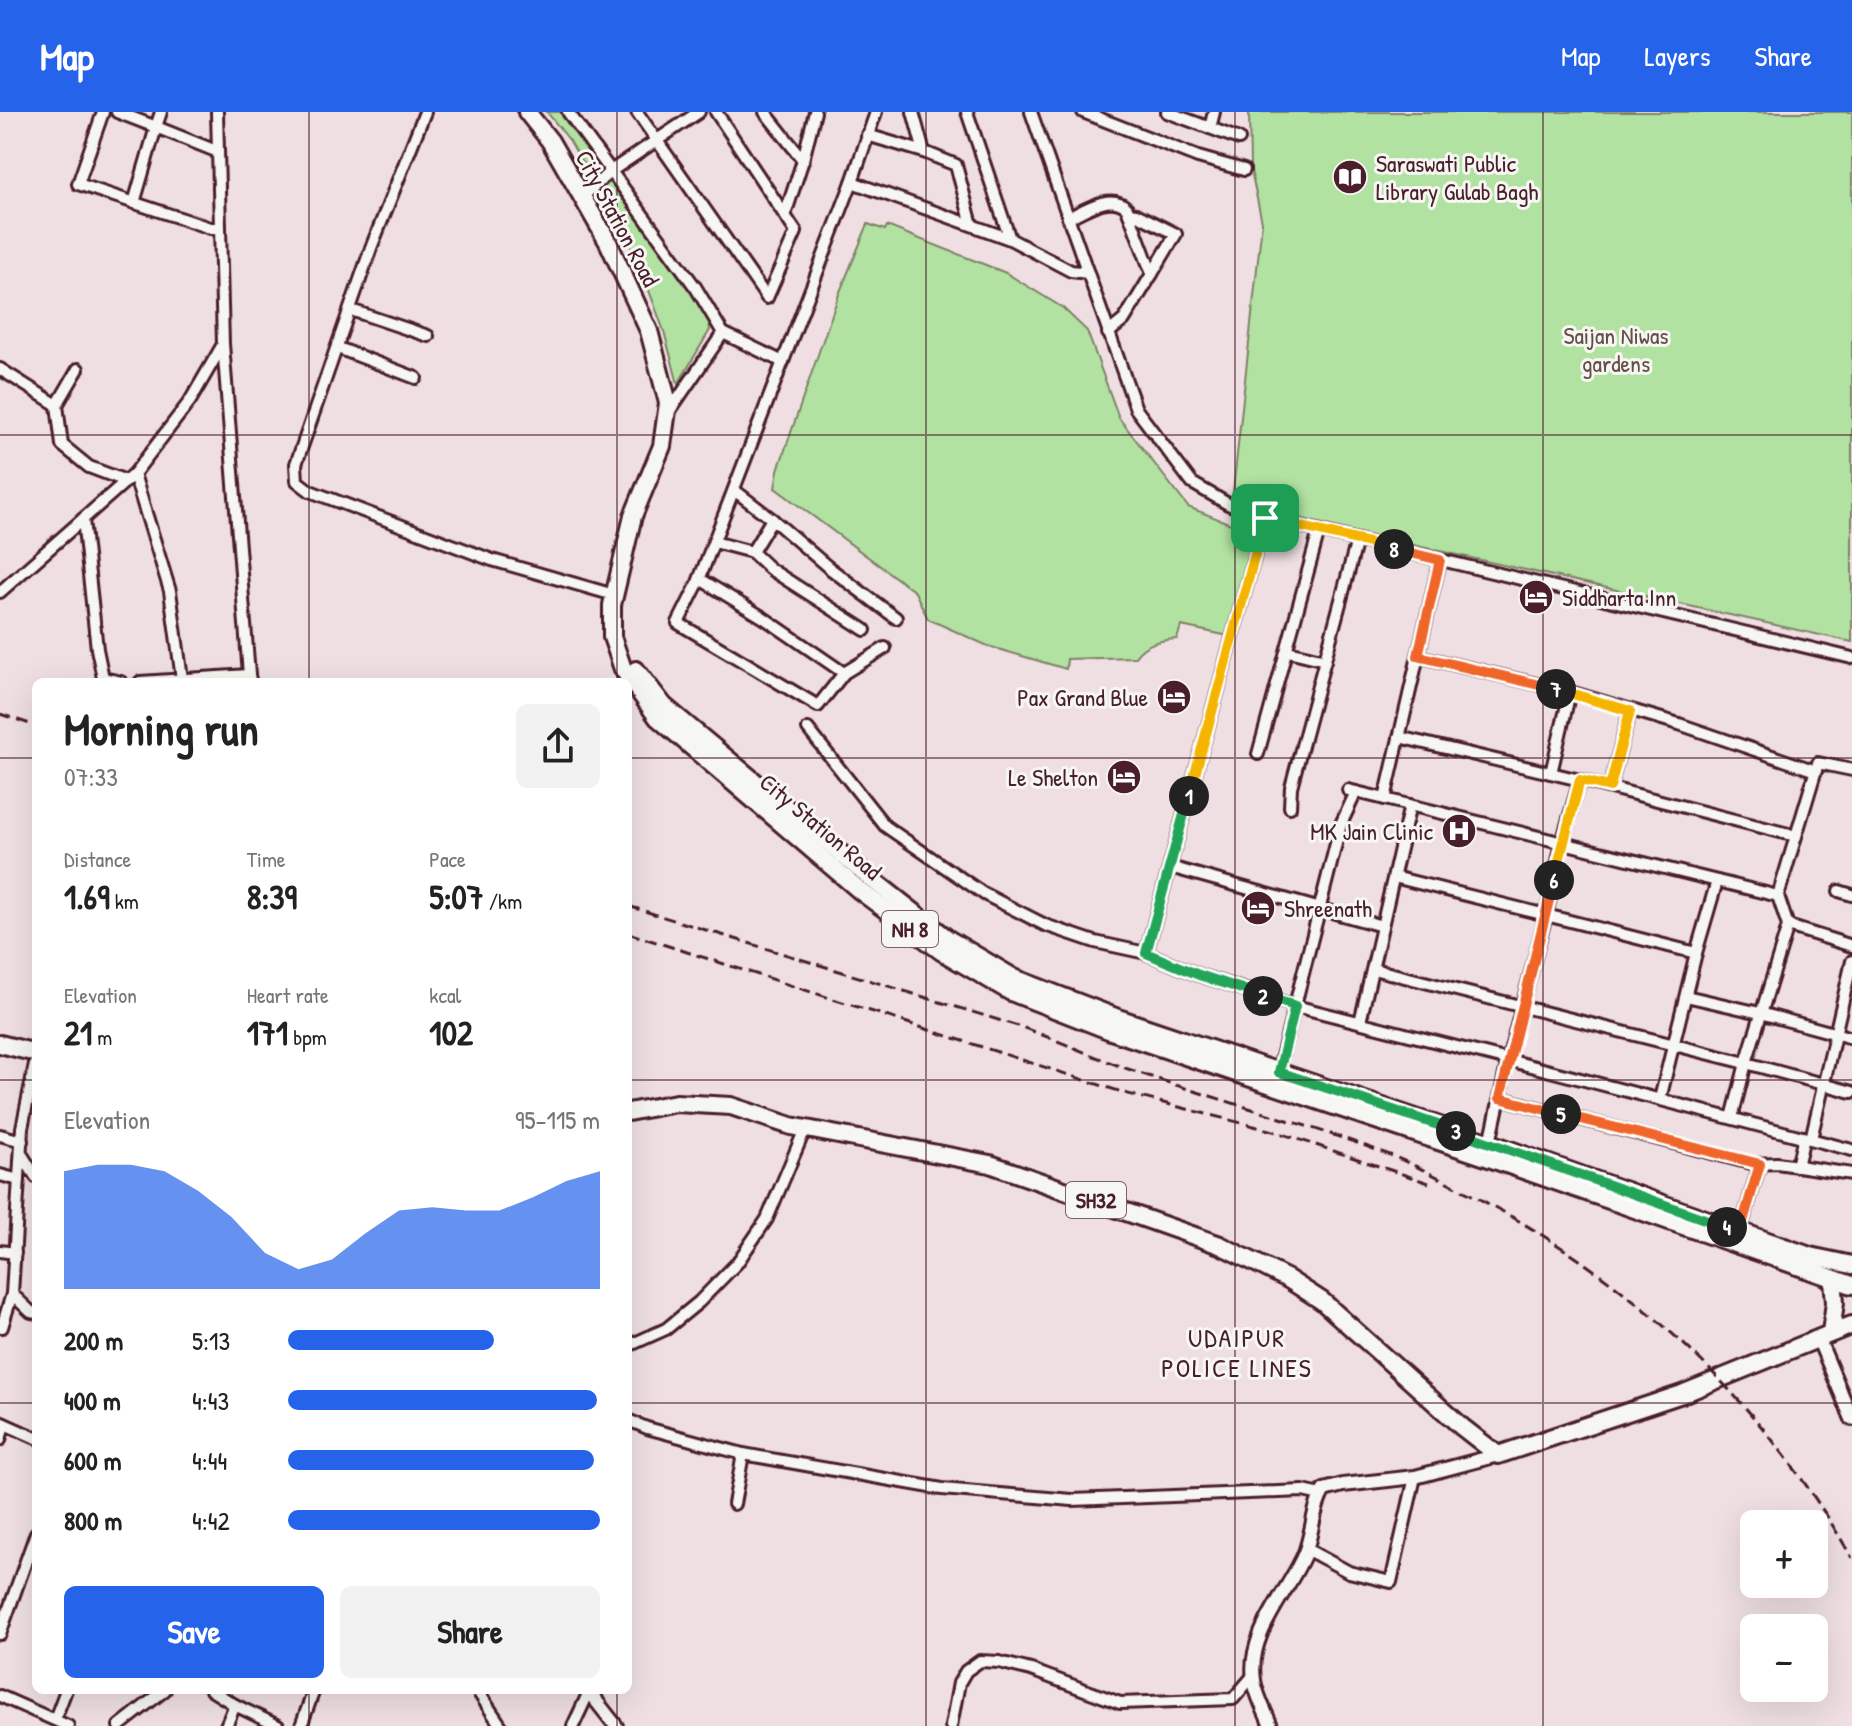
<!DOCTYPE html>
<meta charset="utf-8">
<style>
body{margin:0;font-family:"Patrick Hand",sans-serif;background:#f2f2f2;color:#222;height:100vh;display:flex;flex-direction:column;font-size:30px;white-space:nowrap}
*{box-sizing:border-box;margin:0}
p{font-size:26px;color:#767676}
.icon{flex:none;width:44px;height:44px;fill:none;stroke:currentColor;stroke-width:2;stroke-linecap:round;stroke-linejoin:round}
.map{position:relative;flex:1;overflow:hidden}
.side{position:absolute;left:32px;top:566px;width:600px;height:1016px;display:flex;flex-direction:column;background:#fff;border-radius:12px;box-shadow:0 8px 32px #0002}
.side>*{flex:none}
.buttons{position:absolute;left:1740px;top:1398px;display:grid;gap:16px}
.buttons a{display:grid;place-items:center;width:88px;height:88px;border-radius:12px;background:#fff;box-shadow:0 8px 32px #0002;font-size:40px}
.pin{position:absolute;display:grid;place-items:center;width:68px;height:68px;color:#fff;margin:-34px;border-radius:16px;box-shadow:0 4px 12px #0006}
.km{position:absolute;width:40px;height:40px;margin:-20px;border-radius:50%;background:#222;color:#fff;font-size:22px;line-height:40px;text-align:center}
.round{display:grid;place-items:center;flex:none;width:84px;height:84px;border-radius:12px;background:#f2f2f2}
.headline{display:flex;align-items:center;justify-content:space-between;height:136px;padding:0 32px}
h1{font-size:44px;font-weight:700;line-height:60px}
.figures{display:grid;grid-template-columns:repeat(3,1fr);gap:12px;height:136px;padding:8px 32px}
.figures div{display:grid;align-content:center}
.figures b{font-size:34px;font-weight:700}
.figures small{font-size:22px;font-weight:400}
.figures p{font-size:22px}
.chart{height:224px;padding:16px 32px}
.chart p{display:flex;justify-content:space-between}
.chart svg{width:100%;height:144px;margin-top:8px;fill:#2563eb;opacity:.7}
.action{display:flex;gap:16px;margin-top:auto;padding:16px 32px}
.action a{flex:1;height:92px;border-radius:12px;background:#2563eb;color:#fff;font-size:32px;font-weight:700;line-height:92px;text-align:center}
.action a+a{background:#f2f2f2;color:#222}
ul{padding:0 32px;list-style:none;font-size:26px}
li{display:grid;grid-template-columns:128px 96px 1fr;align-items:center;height:60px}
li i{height:20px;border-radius:10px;background:#2563eb}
header{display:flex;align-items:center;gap:48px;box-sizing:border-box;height:112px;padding:0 40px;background:#2563eb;color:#fff}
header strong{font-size:38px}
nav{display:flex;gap:44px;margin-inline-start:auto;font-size:28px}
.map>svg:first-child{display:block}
.green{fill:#b1e2a2;stroke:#7e8066;stroke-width:2}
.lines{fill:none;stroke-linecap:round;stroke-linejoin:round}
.minor-casing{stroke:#4a1f2b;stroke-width:16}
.tertiary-casing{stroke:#4a1f2b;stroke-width:18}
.primary-casing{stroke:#4a1f2b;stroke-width:22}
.minor{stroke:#f6f6f2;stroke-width:10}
.tertiary{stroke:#f6f6f2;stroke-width:12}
.primary{stroke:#f6f6f2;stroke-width:16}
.rail{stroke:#4a1f2b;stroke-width:3;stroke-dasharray:12 6;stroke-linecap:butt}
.split-1-casing{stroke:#fff;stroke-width:16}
.split-2-casing{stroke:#fff;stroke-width:16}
.split-3-casing{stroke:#fff;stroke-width:16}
.split-4-casing{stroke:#fff;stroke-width:16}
.split-5-casing{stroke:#fff;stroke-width:16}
.split-6-casing{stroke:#fff;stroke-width:16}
.split-7-casing{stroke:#fff;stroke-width:16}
.split-8-casing{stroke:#fff;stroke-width:16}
.split-9-casing{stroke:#fff;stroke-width:16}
.split-1{stroke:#f5b400;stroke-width:10}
.split-2{stroke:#22a559;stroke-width:10}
.split-3{stroke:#22a559;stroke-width:10}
.split-4{stroke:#22a559;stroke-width:10}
.split-5{stroke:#f0652b;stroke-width:10}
.split-6{stroke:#f0652b;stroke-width:10}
.split-7{stroke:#f5b400;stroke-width:10}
.split-8{stroke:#f0652b;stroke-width:10}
.split-9{stroke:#f5b400;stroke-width:10}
.grid{fill:none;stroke:#4a1f2b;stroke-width:2;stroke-opacity:0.55}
.labels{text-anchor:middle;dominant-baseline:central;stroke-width:6;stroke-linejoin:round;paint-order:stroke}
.shield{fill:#f6f6f2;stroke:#7e6067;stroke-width:2}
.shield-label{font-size:22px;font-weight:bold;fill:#4a1f2b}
.poi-label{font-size:24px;fill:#4a1f2b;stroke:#f6f6f2;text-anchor:start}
.street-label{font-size:24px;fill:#4a1f2b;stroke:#f6f6f2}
.park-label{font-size:24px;fill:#645049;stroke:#f6f6f2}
.neighbourhood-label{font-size:26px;letter-spacing:2px;fill:#4a1f2b;stroke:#f6f6f2}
</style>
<header>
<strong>Map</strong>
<nav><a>Map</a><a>Layers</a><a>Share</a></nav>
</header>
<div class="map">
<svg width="1852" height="1614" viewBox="0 0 1852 1614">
<rect width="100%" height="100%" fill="#efdfe2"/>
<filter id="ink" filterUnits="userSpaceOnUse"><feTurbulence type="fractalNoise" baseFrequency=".0125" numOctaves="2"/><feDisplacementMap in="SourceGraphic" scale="16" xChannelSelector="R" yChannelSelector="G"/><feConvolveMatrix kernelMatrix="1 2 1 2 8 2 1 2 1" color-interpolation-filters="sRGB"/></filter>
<g filter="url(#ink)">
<!-- green -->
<g class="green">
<polygon points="547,0 568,0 629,93 708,204 710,218 678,272 664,219 637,146 570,29"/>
<polygon points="1249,0 1852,0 1852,530 1358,421 1232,389 1262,110 1250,54"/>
<path d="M868,112L885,118L887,114L1006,161L1063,196L1087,219L1119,306L1188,395L1254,421L1229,524L1181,514L1177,527C1161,528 1144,531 1135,545L1067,547L1066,557L988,534L928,507L915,480L775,376L778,358L839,182Z"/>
</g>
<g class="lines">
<!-- minor casing -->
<g class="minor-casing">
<g id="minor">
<polyline points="103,0 78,72 210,116 220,116"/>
<polyline points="117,0 156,15 161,0"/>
<polyline points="217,0 223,232 249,563"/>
<polyline points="425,0 371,136 296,352 297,369 310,379 492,448 614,483"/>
<polyline points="568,0 696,176 723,221 669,300"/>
<polyline points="637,0 767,186 796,120 716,0"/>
<polyline points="765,0 803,48 815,0"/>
<polyline points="913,0 924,40 956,53 972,113"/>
<polyline points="967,0 1010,127 1071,159 1088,161"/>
<polyline points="1031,0 1136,297 1192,371 1228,392 1265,406 1852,546"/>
<polyline points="1083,0 1198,45 1244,58"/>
<polyline points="1167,0 1210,16 1214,0"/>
<polyline points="1210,16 1239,27"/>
<polyline points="867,23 924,40"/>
<polyline points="852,70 876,0"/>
<polyline points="582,85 611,59 699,0"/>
<polyline points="134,91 156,15 216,39"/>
<polyline points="1129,101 1136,102 1176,122 1152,162"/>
<polyline points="785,103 803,48"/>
<path d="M1068,106C1085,98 1111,80 1127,96L1152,162L1124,208L1108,221"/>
<polyline points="351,198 428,224"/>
<polyline points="723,221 783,250"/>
<polyline points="338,236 416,266"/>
<polyline points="0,257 57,293"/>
<polyline points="78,257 57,293 62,333 89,355 126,369"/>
<polyline points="134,362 170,479 182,567"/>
<polyline points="734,378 772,407 752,440 770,457 865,518"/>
<polyline points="772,407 828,455 896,506"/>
<polyline points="714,430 752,440"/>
<polyline points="1440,448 1418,544 1570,580 1551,661"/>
<polyline points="700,467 764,506 844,561"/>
<polyline points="0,480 83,407"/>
<polyline points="885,536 844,561 818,594 678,511 697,473 852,70 1010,127"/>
<polyline points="1288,539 1325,548"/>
<polyline points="1418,544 1385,687 1778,784 1788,814 1746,951 1852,980"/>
<polyline points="121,570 103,566 97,537 83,407 134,362 190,289 222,234"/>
<polyline points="140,570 249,563 250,568"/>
<polyline points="1570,580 1679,612 1816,659"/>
<polyline points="808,617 885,714 984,782 1045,813 1095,830 1146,841 1199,863 1295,894 1508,948 1546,803 1696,841 1660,987"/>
<polyline points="1258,642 1319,419"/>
<polyline points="1580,668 1796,724"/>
<polyline points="1610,675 1630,599"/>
<polyline points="1348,678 1385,687"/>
<polyline points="1290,695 1291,675 1357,428"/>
<polyline points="1170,755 1382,814"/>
<polyline points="1394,765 1546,803 1562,731 1580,668 1399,625"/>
<polyline points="1839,779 1852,783"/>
<polyline points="1778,784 1818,651 1852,658"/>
<polyline points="1788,814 1852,834"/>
<polyline points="1146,841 1265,406"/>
<polyline points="1696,841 1717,769"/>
<polyline points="1373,857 1746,951 1732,1006"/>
<polyline points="1686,884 1760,901 1852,926"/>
<polyline points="1360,910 1410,693"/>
<polyline points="1277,964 1341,712 1356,680"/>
<polyline points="1500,986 1754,1052 1777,1051 1852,1062"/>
<polyline points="0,1023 22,1029"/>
<polyline points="1811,1027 1852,849"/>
<polyline points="1490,1031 1508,948 1852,1038"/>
<polyline points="22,1043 36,1065"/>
<polyline points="1797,1054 1804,1025"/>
<polyline points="0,1063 19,1068"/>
<polyline points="1740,1119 1760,1052"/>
<polyline points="0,1139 15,1141"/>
<polyline points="12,1182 31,1200 36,1201"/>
<polyline points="0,1215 2,1215 12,1182 22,1016 36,947"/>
<polyline points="628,1234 666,1217 699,1190 737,1151 767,1107 805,1017"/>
<polyline points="628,1308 647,1316 743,1342 942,1377 1072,1388 1303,1379 1321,1383"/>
<polyline points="0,1310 36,1326"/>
<polyline points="0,1328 4,1312"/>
<polyline points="734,1392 743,1342"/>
<polyline points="1306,1437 1349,1460 1391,1470 1415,1365"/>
<polyline points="0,1522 36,1421"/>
<polyline points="211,1578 235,1593"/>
<polyline points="477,1578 501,1614"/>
<polyline points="0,1584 68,1614"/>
<polyline points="55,1607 66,1578"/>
<polyline points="119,1614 165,1578"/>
<polyline points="226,1614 235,1593 278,1614"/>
<polyline points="301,1614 314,1578"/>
<polyline points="573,1614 588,1582 593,1579"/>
<polyline points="951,1614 959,1571 966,1559 980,1549 999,1550 1031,1558 1120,1591 1233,1587 1253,1564"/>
</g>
</g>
<!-- tertiary casing -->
<g class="tertiary-casing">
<g id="tertiary">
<polyline points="1818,1226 1852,1307"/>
<polyline points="592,1578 597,1590 616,1614"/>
<path d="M1271,1614C1265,1599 1256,1583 1254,1568C1247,1522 1287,1482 1304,1443C1313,1422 1312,1397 1324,1378L1343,1373L1415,1365L1498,1343"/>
</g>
</g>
<!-- primary casing -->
<g class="primary-casing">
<g id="primary">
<polyline points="527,0 550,29 608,130 649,219 668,291 662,334 633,404 612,493 612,525 623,557 658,606 859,778 941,839 1011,880 1111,919 1486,1045 1852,1173"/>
<polyline points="636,558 664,594 869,765 948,827 1014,866 1118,906 1490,1031 1810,1144 1852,1153"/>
<polyline points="0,932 36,941"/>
<polyline points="628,1000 676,991 731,994 791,1014 990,1052 1220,1133 1288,1167 1322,1189 1462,1315 1498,1343 1682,1282 1852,1213"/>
<polyline points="1831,1221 1835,1190 1833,1168"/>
</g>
</g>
<!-- minor -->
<use href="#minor" class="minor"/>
<!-- tertiary -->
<use href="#tertiary" class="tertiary"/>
<!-- primary -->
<use href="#primary" class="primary"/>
<!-- rail -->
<g class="rail">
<polyline points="0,602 36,614"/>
<path d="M628,794L1018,914C1056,927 1093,945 1131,958C1217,988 1305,1011 1390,1043C1418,1054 1445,1069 1472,1083C1632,1166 1763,1289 1852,1446"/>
<polyline points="628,821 1128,982 1277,1020 1429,1071"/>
</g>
</g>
</g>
<g class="lines" filter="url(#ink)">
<!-- split-1 casing -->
<g class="split-1-casing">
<polyline id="split-1" points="1189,684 1265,406"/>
</g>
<!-- split-2 casing -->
<g class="split-2-casing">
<polyline id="split-2" points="1189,684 1146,841 1199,863 1263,884"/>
</g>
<!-- split-3 casing -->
<g class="split-3-casing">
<polyline id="split-3" points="1263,884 1295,894 1279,960 1456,1019"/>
</g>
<!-- split-4 casing -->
<g class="split-4-casing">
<polyline id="split-4" points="1456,1019 1727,1115"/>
</g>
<!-- split-5 casing -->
<g class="split-5-casing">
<polyline id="split-5" points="1561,1002 1760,1052 1740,1119 1727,1115"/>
</g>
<!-- split-6 casing -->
<g class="split-6-casing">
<polyline id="split-6" points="1554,768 1500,986 1561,1002"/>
</g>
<!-- split-7 casing -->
<g class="split-7-casing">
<polyline id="split-7" points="1554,768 1580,668 1610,675 1630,599 1556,577"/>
</g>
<!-- split-8 casing -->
<g class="split-8-casing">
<polyline id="split-8" points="1394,437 1440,448 1418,544 1556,577"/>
</g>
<!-- split-9 casing -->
<g class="split-9-casing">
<polyline id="split-9" points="1265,406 1394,437"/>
</g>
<!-- split-1 -->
<use href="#split-1" class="split-1"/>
<!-- split-2 -->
<use href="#split-2" class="split-2"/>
<!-- split-3 -->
<use href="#split-3" class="split-3"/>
<!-- split-4 -->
<use href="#split-4" class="split-4"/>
<!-- split-5 -->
<use href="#split-5" class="split-5"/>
<!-- split-6 -->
<use href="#split-6" class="split-6"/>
<!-- split-7 -->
<use href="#split-7" class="split-7"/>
<!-- split-8 -->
<use href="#split-8" class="split-8"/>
<!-- split-9 -->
<use href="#split-9" class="split-9"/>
</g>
<!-- grid -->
<path class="grid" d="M309,0V570M617,0V570M926,0V1614M1235,0V1614M1543,0V1614M0,323H1852M0,646H36M628,646H1852M0,968H36M628,968H1852M0,1291H36M628,1291H1852M309,1578V1614M617,1578V1614"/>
<!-- icons -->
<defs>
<g id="library-disc" transform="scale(1.8)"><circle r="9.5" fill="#4a1f2b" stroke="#f6f6f2"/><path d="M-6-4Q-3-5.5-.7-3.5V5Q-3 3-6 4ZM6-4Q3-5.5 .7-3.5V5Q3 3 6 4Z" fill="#fff"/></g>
<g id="hotel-disc" transform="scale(1.8)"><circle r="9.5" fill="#4a1f2b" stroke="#f6f6f2"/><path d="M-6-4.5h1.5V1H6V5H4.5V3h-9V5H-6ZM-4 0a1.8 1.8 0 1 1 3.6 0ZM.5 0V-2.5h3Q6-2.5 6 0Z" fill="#fff"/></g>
<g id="hospital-disc" transform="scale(1.8)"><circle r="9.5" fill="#4a1f2b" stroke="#f6f6f2"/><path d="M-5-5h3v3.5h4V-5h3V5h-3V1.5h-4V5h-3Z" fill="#fff"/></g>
</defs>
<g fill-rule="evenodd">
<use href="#library-disc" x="1350" y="65"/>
<use href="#hotel-disc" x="1536" y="485"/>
<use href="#hotel-disc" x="1174" y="585"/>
<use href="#hotel-disc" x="1124" y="665"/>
<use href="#hospital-disc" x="1459" y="719"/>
<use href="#hotel-disc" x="1258" y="796"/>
</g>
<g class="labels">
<!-- shield labels -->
<g class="shield">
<rect x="882" y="799" width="56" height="36" rx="6"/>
<rect x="1066" y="1070" width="60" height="36" rx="6"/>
</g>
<g class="shield-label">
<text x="910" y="817">NH 8</text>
<text x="1096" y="1088">SH32</text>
</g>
<!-- poi labels -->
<g class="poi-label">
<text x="1376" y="51">Saraswati Public<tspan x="1376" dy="28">Library Gulab Bagh</tspan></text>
<text x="1562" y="485">Siddharta Inn</text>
<text x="1148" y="585" text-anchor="end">Pax Grand Blue</text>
<text x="1098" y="665" text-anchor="end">Le Shelton</text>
<text x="1433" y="719" text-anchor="end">MK Jain Clinic</text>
<text x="1284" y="796">Shreenath</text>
</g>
<!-- street labels -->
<g class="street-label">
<text transform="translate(618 106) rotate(62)">City Station Road</text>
<text transform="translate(821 714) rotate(40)">City Station Road</text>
</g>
<!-- park labels -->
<g class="park-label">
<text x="1616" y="223">Saijan Niwas<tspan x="1616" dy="28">gardens</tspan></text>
</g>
<!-- neighbourhood labels -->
<g class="neighbourhood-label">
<text x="1237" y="1225">UDAIPUR<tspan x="1237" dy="30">POLICE LINES</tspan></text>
</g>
</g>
</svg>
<div class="buttons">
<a>+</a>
<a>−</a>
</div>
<div class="pin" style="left:1265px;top:406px;background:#1e9e55"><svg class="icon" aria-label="arrive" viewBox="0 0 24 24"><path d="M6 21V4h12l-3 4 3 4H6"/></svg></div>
<b class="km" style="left:1189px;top:684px">1</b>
<b class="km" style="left:1263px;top:884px">2</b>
<b class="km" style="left:1456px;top:1019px">3</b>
<b class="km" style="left:1727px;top:1115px">4</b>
<b class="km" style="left:1561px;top:1002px">5</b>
<b class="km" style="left:1554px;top:768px">6</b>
<b class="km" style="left:1556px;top:577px">7</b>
<b class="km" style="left:1394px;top:437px">8</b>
<section class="side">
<div class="headline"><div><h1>Morning run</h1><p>07:33</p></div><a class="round"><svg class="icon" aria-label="share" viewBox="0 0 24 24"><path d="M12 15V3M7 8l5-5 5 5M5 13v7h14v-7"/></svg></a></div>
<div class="figures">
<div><p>Distance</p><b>1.69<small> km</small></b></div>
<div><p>Time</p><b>8:39</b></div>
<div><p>Pace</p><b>5:07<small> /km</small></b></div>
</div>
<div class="figures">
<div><p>Elevation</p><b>21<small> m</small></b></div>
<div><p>Heart rate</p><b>171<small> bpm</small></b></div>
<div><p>kcal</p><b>102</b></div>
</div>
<div class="chart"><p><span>Elevation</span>95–115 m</p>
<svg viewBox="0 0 160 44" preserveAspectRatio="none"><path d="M0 44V8L10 6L20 6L30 8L40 14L50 22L60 33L70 38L80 35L90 27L100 20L110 19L120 20L130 20L140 16L150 11L160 8V44z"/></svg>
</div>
<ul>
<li><b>200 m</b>5:13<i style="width:66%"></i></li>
<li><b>400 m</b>4:43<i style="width:99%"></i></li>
<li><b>600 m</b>4:44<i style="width:98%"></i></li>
<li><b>800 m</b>4:42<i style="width:100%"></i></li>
</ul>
<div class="action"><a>Save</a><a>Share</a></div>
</section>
</div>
